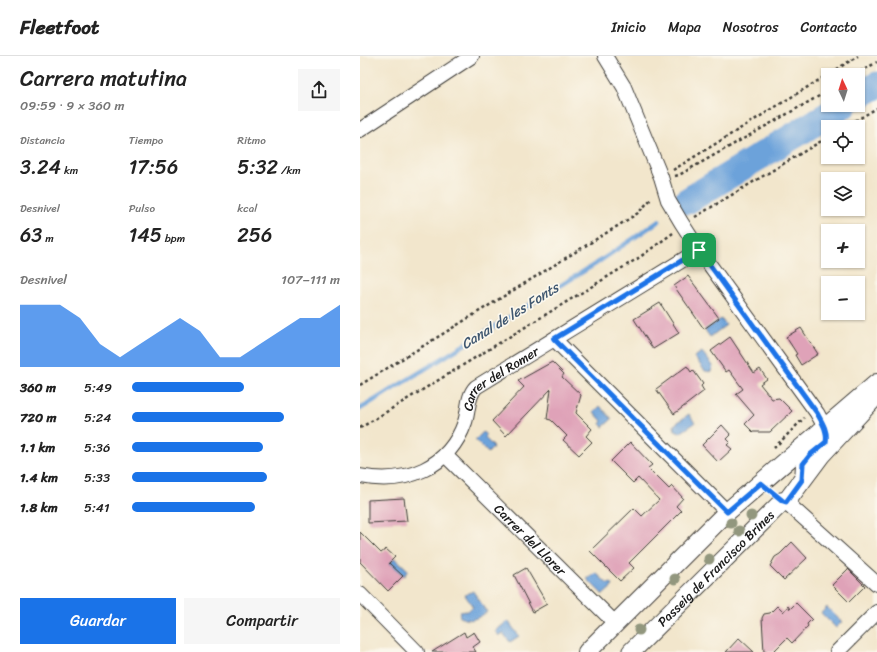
<!DOCTYPE html>
<html lang="es">
<meta charset="utf-8">
<style>
body{margin:0;font-family:Sriracha,sans-serif;background:#f6f6f6;color:#222;height:100vh;display:flex;flex-direction:column;font-size:15px;white-space:nowrap}
*{box-sizing:border-box;margin:0}
p{font-size:13px;color:#767676}
.icon{flex:none;width:22px;height:22px;fill:none;stroke:currentColor;stroke-width:2;stroke-linecap:round;stroke-linejoin:round}
.map{position:relative;flex:1;overflow:hidden}
.side{display:flex;flex-direction:column;background:#fff;width:360px}
.side>*{flex:none}
.needle{width:26px;rotate:356deg}
.tools{position:absolute;left:461px;top:12px;display:grid;gap:8px}
.tools a{display:grid;place-items:center;width:44px;height:44px;border-radius:0px;background:#fff;box-shadow:0 1px 3px #0004;font-size:20px}
.pin{position:absolute;display:grid;place-items:center;width:34px;height:34px;color:#fff;margin:-17px;border-radius:8px;box-shadow:0 2px 6px #0006}
.round{display:grid;place-items:center;flex:none;width:42px;height:42px;border-radius:0px;background:#f6f6f6}
.summary{display:flex;align-items:center;justify-content:space-between;height:68px;padding:0 20px}
h1{font-size:22px;font-weight:600;line-height:30px}
.stats{display:grid;grid-template-columns:repeat(3,1fr);gap:6px;height:68px;padding:4px 20px}
.stats div{display:grid;align-content:center}
.stats b{font-size:20px;font-weight:600}
.stats small{font-size:11px;font-weight:400}
.stats p{font-size:11px}
.chart{height:112px;padding:8px 20px}
.chart p{display:flex;justify-content:space-between}
.chart svg{width:100%;height:72px;margin-top:4px;fill:#1a73e8;opacity:.7}
.cta{display:flex;gap:8px;margin-top:auto;padding:8px 20px}
.cta a{flex:1;height:46px;border-radius:0px;background:#1a73e8;color:#fff;font-size:16px;font-weight:600;line-height:46px;text-align:center}
.cta a+a{background:#f6f6f6;color:#222}
ul{padding:0 20px;list-style:none;font-size:13px}
li{display:grid;grid-template-columns:64px 48px 1fr;align-items:center;height:30px}
li i{height:10px;border-radius:5px;background:#1a73e8}
header{display:flex;align-items:center;gap:24px;box-sizing:border-box;height:56px;padding:0 20px;background:#fff;border-bottom:1px solid #e0e0e0}
header strong{font-size:19px}
nav{display:flex;gap:22px;margin-inline-start:auto;font-size:14px}
main{display:flex;flex:1;min-height:0}
.map>svg:first-child{display:block}
.water{fill:#6ca2da;stroke:#445f7b}
.lines{fill:none;stroke-linecap:round;stroke-linejoin:round}
.stream{stroke:#6ca2da;stroke-width:4.5}
.river{stroke:#6ca2da;stroke-width:27}
.building{fill:#dfa2b8}
.minor-casing{stroke:#3c3a36;stroke-width:16}
.tertiary-casing{stroke:#3c3a36;stroke-width:20}
.path{stroke:#3c3a36;stroke-width:2.5;stroke-dasharray:3 3;stroke-linecap:butt}
.minor{stroke:#fff;stroke-width:14}
.tertiary{stroke:#fff;stroke-width:18}
.tree{fill:#92977e}
.route-casing{stroke:#fff;stroke-width:8}
.route{stroke:#1a73e8;stroke-width:5}
.labels{text-anchor:middle;dominant-baseline:central;stroke-width:3.5;stroke-linejoin:round;paint-order:stroke}
.street-label{font-size:13px;fill:#1c1c1c;stroke:#fbf7ec}
.water-label{font-size:14px;font-style:italic;fill:#405871;stroke:#fbf7ec}
</style>
<header>
<strong>Fleetfoot</strong>
<nav><a>Inicio</a><a>Mapa</a><a>Nosotros</a><a>Contacto</a></nav>
</header>
<main>
<section class="side">
<div class="summary"><div><h1>Carrera matutina</h1><p>09:59 · 9 × 360 m</p></div><a class="round"><svg class="icon" aria-label="share" viewBox="0 0 24 24"><path d="M12 15V3M7 8l5-5 5 5M5 13v7h14v-7"/></svg></a></div>
<div class="stats">
<div><p>Distancia</p><b>3.24<small> km</small></b></div>
<div><p>Tiempo</p><b>17:56</b></div>
<div><p>Ritmo</p><b>5:32<small> /km</small></b></div>
</div>
<div class="stats">
<div><p>Desnivel</p><b>63<small> m</small></b></div>
<div><p>Pulso</p><b>145<small> bpm</small></b></div>
<div><p>kcal</p><b>256</b></div>
</div>
<div class="chart"><p><span>Desnivel</span>107–111 m</p>
<svg viewBox="0 0 160 44" preserveAspectRatio="none"><path d="M0 44V6L10 6L20 6L30 14L40 30L50 38L60 30L70 22L80 14L90 22L100 38L110 38L120 30L130 22L140 14L150 14L160 6V44z"/></svg>
</div>
<ul>
<li><b>360 m</b>5:49<i style="width:54%"></i></li>
<li><b>720 m</b>5:24<i style="width:73%"></i></li>
<li><b>1.1 km</b>5:36<i style="width:63%"></i></li>
<li><b>1.4 km</b>5:33<i style="width:65%"></i></li>
<li><b>1.8 km</b>5:41<i style="width:59%"></i></li>
</ul>
<div class="cta"><a>Guardar</a><a>Compartir</a></div>
</section>
<div class="map">
<svg width="517" height="596" viewBox="0 0 517 596">
<rect width="100%" height="100%" fill="#fbf7ec"/>
<filter id="ink" filterUnits="userSpaceOnUse"><feTurbulence type="fractalNoise" baseFrequency=".025" numOctaves="2"/><feDisplacementMap in="SourceGraphic" scale="8" xChannelSelector="R" yChannelSelector="G"/><feConvolveMatrix kernelMatrix="1 2 1 2 8 2 1 2 1" color-interpolation-filters="sRGB"/></filter>
<filter id="wash" filterUnits="userSpaceOnUse"><feTurbulence type="fractalNoise" baseFrequency=".012" numOctaves="4" result="noise"/><feDisplacementMap in="SourceGraphic" scale="16" xChannelSelector="R" yChannelSelector="G"/><feGaussianBlur stdDeviation="0.9" result="paint"/><feColorMatrix in="noise" values="0 0 0 0 0 0 0 0 0 0 0 0 0 0 0 0 0 1.4 0 .05"/><feComposite in="paint" operator="in"/></filter>
<g filter="url(#wash)">
<rect width="100%" height="100%" fill="#f2e6cc"/>
<!-- water -->
<g class="water">
<polygon points="361,263 366,269 350,281 345,274"/>
<polygon points="342,296 353,310 351,316 345,315 334,301"/>
<polygon points="240,350 252,363 243,371 240,368 242,365 234,356"/>
<polygon points="329,358 335,367 320,377 315,375 314,369"/>
<polygon points="123,376 126,379 125,382 134,391 128,397 115,384"/>
<polygon points="35,502 48,514 44,520 30,507"/>
<polygon points="236,517 248,528 251,527 253,530 243,539 227,523"/>
<path d="M113,535L127,556C118,562 110,567 100,561L99,556L107,555L113,551L105,539Z"/>
<polygon points="467,551 482,566 476,572 461,557"/>
<polygon points="148,565 159,580 150,586 143,577 139,580 135,575"/>
</g>
<g class="lines">
<!-- stream -->
<polyline class="stream" points="0,353 237,207 299,165"/>
<!-- river -->
<g class="river">
<polyline points="498,40 517,29"/>
<polyline points="327,145 484,49"/>
</g>
</g>
<g id="blocks">
<!-- building -->
<g class="building">
<polygon points="328,220 359,262 344,273 314,230"/>
<polygon points="300,247 319,277 293,293 274,263"/>
<polygon points="441,272 458,298 441,309 435,299 437,298 426,281"/>
<polygon points="370,281 394,317 400,313 407,323 400,328 412,343 419,342 432,355 410,376 393,376 385,368 394,359 376,338 383,333 369,314 366,316 351,295"/>
<polygon points="192,306 204,318 202,321 221,339 216,357 232,373 226,380 232,386 219,399 203,384 207,380 191,364 187,363 191,333 146,380 132,365 164,331 158,325"/>
<polygon points="327,310 331,316 333,314 343,328 341,330 344,335 314,358 296,333"/>
<polygon points="362,369 371,379 367,383 370,386 367,389 372,393 358,406 342,389"/>
<polygon points="270,386 292,409 288,412 309,433 312,430 323,442 316,450 321,455 269,507 274,512 260,525 230,495 274,452 282,460 299,444 278,422 273,427 251,405"/>
<polygon points="44,442 47,465 8,467 8,444"/>
<polygon points="0,476 21,497 26,493 35,501 29,507 43,520 28,535 0,506"/>
<polygon points="432,486 447,502 424,524 410,510 415,501 420,498"/>
<polygon points="166,512 187,548 173,556 154,519"/>
<polygon points="488,513 505,530 489,546 472,529"/>
<polygon points="436,547 452,563 447,568 448,570 432,587 427,582 413,596 404,596 402,562 404,558 410,557 417,550 423,556 428,550 430,553"/>
<polygon points="104,576 106,581 114,576 120,586 113,591 116,596 72,596"/>
<polygon points="379,582 394,596 366,596"/>
</g>
</g>
</g>
<g filter="url(#ink)">
<use href="#blocks" fill-opacity="0" stroke="#3c3a36" stroke-width="1"/>
<g class="lines">
<!-- minor casing -->
<g class="minor-casing">
<g id="minor">
<path d="M245,0L264,31L301,121L308,144L321,166L339,194L457,357C462,366 468,375 466,386L450,399L443,408L442,425"/>
<polyline points="0,74 112,0"/>
<polyline points="194,283 367,456"/>
<path id="s1" d="M85,399L255,567"/>
<path id="s2" d="M0,420C46,429 89,412 105,366C109,354 107,340 116,331L339,194"/>
<polyline points="426,446 517,528"/>
<polyline points="0,538 57,596"/>
<polyline points="477,596 517,556"/>
</g>
</g>
<!-- tertiary casing -->
<g class="tertiary-casing">
<g id="tertiary">
<polyline points="227,596 367,456 517,327"/>
<path id="s3" d="M271,596L423,445L426,446L461,399L515,341"/>
</g>
</g>
<!-- path -->
<g class="path">
<polyline points="495,19 517,6"/>
<polyline points="485,71 517,52"/>
<polyline points="313,114 498,0"/>
<polyline points="315,120 319,119 468,35"/>
<polyline points="335,161 468,81"/>
<polyline points="0,329 264,166 278,157 292,142"/>
<polyline points="0,372 280,201 313,177"/>
<polyline points="414,392 444,362"/>
</g>
<!-- minor -->
<use href="#minor" class="minor"/>
<!-- tertiary -->
<use href="#tertiary" class="tertiary"/>
</g>
<!-- trees -->
<g class="tree">
<circle cx="391" cy="460" r="5.5"/>
<circle cx="371" cy="467" r="5.5"/>
<circle cx="379" cy="475" r="5.5"/>
<circle cx="349" cy="503" r="5.5"/>
<circle cx="315" cy="523" r="5.5"/>
<circle cx="279" cy="574" r="5.5"/>
</g>
</g>
<g class="lines" filter="url(#ink)">
<!-- route casing -->
<g class="route-casing">
<path id="route" d="M339,194L457,357C462,366 468,375 466,386L450,399L443,408L442,424L426,446L423,445L401,427L367,456L194,283Z"/>
</g>
<!-- route -->
<use href="#route" class="route"/>
</g>
<g class="labels">
<!-- street labels -->
<g class="street-label">
<text stroke="none"><textPath href="#s2" startOffset="190">Carrer del Romer</textPath></text>
<text stroke="none"><textPath href="#s1" startOffset="120">Carrer del Llorer</textPath></text>
<text stroke="none"><textPath href="#s3" startOffset="119">Passeig de Francisco Brines</textPath></text>
</g>
<!-- water labels -->
<g class="water-label">
<text transform="translate(150 260) rotate(-32)">Canal de les Fonts</text>
</g>
</g>
</svg>
<div class="tools">
<a><svg class="needle" viewBox="-14 -14 28 28"><path d="M0-13l5 13h-10z" fill="#e53935"/><path d="M0 13l5-13h-10z" fill="#767676"/></svg></a>
<a><svg class="icon" aria-label="locate" viewBox="0 0 24 24"><circle cx="12" cy="12" r="6"/><path d="M12 2v4M12 18v4M2 12h4M18 12h4"/></svg></a>
<a><svg class="icon" aria-label="layers" viewBox="0 0 24 24"><path d="M12 4l9 5-9 5-9-5zM3 14l9 5 9-5"/></svg></a>
<a>+</a>
<a>−</a>
</div>
<div class="pin" style="left:339px;top:194px;background:#1e9e55"><svg class="icon" aria-label="arrive" viewBox="0 0 24 24"><path d="M6 21V4h12l-3 4 3 4H6"/></svg></div>
</div>
</main>
